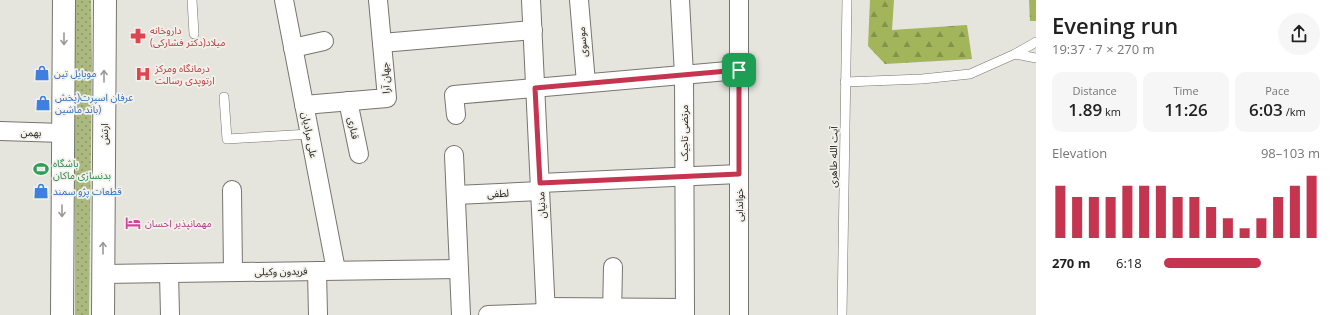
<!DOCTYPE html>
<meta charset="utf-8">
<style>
body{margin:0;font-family:"Open Sans","Noto Sans Arabic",sans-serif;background:#f6f6f6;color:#222;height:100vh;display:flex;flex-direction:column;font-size:15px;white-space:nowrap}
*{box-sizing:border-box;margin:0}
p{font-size:13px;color:#767676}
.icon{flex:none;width:22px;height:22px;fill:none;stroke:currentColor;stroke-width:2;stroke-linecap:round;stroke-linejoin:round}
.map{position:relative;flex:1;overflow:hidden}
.drawer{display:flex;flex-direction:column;background:#fff;width:300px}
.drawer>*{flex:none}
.pin{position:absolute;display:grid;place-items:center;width:34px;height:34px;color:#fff;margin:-17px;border-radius:8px;box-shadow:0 2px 6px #0006}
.round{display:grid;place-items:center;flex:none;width:42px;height:42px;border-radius:21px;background:#f6f6f6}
.summary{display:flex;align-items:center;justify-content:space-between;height:68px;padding:0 16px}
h1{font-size:22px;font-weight:600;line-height:30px}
.figures{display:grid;grid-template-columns:repeat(3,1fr);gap:6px;height:68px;padding:4px 16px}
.figures div{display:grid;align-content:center;border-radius:10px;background:#f6f6f6;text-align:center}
.figures b{font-size:17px;font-weight:600}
.figures small{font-size:11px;font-weight:400}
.figures p{font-size:11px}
.chart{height:112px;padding:8px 16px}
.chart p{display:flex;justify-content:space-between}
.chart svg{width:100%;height:72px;margin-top:4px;stroke:#c53550;stroke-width:6}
ul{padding:0 16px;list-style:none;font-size:13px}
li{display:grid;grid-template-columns:64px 48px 1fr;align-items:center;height:30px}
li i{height:10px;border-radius:5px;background:#c53550}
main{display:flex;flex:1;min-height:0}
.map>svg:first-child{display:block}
.grass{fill:url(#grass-dots)}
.forest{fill:url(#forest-firs)}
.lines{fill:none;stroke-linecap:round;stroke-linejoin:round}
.service-casing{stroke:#77756f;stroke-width:10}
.minor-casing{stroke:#77756f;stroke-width:20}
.primary-casing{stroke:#77756f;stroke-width:24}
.service{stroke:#fff;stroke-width:9}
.minor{stroke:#fff;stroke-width:18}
.primary{stroke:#fff;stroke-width:22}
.oneway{stroke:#9a9998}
.route-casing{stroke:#fff;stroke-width:8}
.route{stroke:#c53550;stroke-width:5}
.labels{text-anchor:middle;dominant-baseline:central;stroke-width:3.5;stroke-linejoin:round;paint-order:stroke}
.health-label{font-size:10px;fill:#be3a42;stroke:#f3f1ea;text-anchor:start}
.street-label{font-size:10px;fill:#1e1d1b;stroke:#f3f1ea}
.shop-label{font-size:10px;fill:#366cbe;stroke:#f3f1ea;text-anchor:start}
.leisure-label{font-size:10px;fill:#27864d;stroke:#f3f1ea;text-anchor:start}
.hotel-label{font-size:10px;fill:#b23c85;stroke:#f3f1ea;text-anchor:start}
</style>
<main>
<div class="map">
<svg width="1036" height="315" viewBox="0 0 1036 315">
<defs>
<pattern id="grass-dots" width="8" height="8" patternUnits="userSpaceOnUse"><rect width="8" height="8" fill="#abb97f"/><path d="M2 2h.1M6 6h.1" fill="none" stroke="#8b9667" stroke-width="1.8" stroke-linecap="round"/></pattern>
<pattern id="forest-firs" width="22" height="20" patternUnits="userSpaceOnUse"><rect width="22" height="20" fill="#a2b55a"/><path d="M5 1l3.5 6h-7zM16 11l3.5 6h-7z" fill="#83934a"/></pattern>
</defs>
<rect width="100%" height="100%" fill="#e5e4dd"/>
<!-- grass -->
<polygon class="grass" points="74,0 91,0 92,60 89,315 75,315 75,212 73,123"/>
<!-- forest -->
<g class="forest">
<polygon points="870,0 894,0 892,30 967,25 972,59 885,64 868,46"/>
<polygon points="1029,0 1036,0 1036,21 1030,21"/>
</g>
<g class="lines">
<!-- service casing -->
<g class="service-casing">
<g id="service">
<polyline points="192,0 194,34"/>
<polyline points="1015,54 1036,58"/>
<polyline points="845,82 922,79 970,74 1015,54 1036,42"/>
<polyline points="224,97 227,139 310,134"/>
<polyline points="842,315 847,0"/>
</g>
</g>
<!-- minor casing -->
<g class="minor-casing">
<g id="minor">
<polyline points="284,0 336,270"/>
<polyline points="531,0 546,315"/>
<polyline points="579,0 586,83"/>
<polyline points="680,0 684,75 685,315"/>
<polyline points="739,0 739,315"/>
<polyline points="382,43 533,30"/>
<polyline points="293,48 324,41"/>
<polyline points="348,101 359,154"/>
<polyline points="304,105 387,98 378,0"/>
<polyline points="456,115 454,95 739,70"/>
<polyline points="0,131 63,133"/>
<polyline points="454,155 461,315"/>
<polyline points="540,183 739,174"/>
<polyline points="232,190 233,272"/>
<polyline points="456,195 540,191"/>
<polyline points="317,271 318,315"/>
<polyline points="169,273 170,315"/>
<polyline points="103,274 459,269"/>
<polyline points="545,307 685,308"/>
<polyline points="488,315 545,313"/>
<polyline points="612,315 613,267"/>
</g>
</g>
<!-- primary casing -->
<g class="primary-casing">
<g id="primary">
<polyline points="62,315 64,0"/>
<polyline points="103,315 105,0"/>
</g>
</g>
<!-- service -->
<use href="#service" class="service"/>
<!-- minor -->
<use href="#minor" class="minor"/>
<!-- primary -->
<use href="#primary" class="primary"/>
</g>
<!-- one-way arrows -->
<defs><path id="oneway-shaft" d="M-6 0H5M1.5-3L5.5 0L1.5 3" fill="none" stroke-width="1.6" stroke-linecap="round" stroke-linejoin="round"/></defs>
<g class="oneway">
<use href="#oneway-shaft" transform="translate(64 39) rotate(90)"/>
<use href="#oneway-shaft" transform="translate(104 76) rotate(-90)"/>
<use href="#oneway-shaft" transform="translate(62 211) rotate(90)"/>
<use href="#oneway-shaft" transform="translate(103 248) rotate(-90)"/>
</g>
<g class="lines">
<!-- route casing -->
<g class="route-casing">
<polygon id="route" points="739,70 739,174 540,183 535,88"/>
</g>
<!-- route -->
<use href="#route" class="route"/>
</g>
<!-- icons -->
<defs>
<g id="pharmacy-bare" transform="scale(1.2)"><path d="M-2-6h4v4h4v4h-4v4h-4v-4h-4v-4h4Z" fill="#e0444e" stroke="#f3f1ea" stroke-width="2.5" paint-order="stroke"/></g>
<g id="shop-bare" transform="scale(1.2)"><path d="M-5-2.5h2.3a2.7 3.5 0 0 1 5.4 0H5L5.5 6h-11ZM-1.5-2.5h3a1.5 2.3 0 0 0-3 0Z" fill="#3f7fe0" stroke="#f3f1ea" stroke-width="2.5" paint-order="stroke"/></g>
<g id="hospital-bare" transform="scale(1.2)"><path d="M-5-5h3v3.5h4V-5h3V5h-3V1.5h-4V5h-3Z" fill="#e0444e" stroke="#f3f1ea" stroke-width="2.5" paint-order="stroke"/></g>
<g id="stadium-bare" transform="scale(1.2)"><path d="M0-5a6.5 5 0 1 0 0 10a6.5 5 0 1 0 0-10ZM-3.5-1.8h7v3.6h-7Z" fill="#2e9e5b" stroke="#f3f1ea" stroke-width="2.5" paint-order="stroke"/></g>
<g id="hotel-bare" transform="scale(1.2)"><path d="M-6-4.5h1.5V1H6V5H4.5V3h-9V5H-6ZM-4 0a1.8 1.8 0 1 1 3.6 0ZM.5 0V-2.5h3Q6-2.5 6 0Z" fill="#d1479c" stroke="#f3f1ea" stroke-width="2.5" paint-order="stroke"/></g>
</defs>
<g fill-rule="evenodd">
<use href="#pharmacy-bare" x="138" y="36"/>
<use href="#shop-bare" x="42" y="73"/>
<use href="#hospital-bare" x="143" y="74"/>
<use href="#shop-bare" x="43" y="103"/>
<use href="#stadium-bare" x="41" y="169"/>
<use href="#shop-bare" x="41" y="191"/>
<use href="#hotel-bare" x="133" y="223"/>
</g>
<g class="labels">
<!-- health labels -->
<g class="health-label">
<text x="150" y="30">داروخانه<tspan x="150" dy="12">میلاد(دکتر فشارکی)</tspan></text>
<text x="155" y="68">درمانگاه ومرکز<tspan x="155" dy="12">ارتوپدی رسالت</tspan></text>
</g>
<!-- street labels -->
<g class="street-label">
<text transform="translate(582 42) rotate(-95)">موسوی</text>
<text transform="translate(385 78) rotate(-93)">جهان آرا</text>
<text transform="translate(354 128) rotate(79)">قناری</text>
<text transform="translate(31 132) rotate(2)">بهمن</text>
<text transform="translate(684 133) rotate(-90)">مرتضی تاجیک</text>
<text transform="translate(104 134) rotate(-90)">ارتش</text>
<text transform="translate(310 135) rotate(79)">علی مرادیان</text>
<text transform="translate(833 157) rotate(-89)">آیت الله طاهری</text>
<text transform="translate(498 193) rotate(-3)">لطفی</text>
<text transform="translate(541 205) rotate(-93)">مدنیان</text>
<text transform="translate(739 205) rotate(-90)">خواندابی</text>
<text transform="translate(281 271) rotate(-1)">فریدون وکیلی</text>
</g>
<!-- shop labels -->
<g class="shop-label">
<text x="54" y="73">موبایل تین</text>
<text x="55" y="97">عرفان اسپرت(پخش<tspan x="55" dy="12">باند ماشین)</tspan></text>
<text x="53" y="191">قطعات پژو سمند</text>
</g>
<!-- leisure labels -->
<g class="leisure-label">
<text x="53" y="163">باشگاه<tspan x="53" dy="12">بدنسازی ماکان</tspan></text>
</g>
<!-- hotel labels -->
<g class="hotel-label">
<text x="145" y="223">مهمانپذیر احسان</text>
</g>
</g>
</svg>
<div class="pin" style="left:739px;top:70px;background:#1e9e55"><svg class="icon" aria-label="arrive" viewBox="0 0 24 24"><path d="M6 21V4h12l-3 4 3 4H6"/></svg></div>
</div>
<section class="drawer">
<div class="summary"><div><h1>Evening run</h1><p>19:37 · 7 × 270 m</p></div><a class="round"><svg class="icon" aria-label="share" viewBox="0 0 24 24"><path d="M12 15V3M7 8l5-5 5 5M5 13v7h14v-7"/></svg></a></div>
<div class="figures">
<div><p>Distance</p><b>1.89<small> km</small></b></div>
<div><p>Time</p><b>11:26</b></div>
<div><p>Pace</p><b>6:03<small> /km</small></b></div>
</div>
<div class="chart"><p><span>Elevation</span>98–103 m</p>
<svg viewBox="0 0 160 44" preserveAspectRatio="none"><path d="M5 44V12M15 44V19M25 44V19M35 44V19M45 44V12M55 44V12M65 44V12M75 44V19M85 44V19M95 44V25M105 44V32M115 44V38M125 44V32M135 44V19M145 44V12M155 44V6"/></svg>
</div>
<ul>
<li><b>270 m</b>6:18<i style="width:62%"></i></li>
</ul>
</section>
</main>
